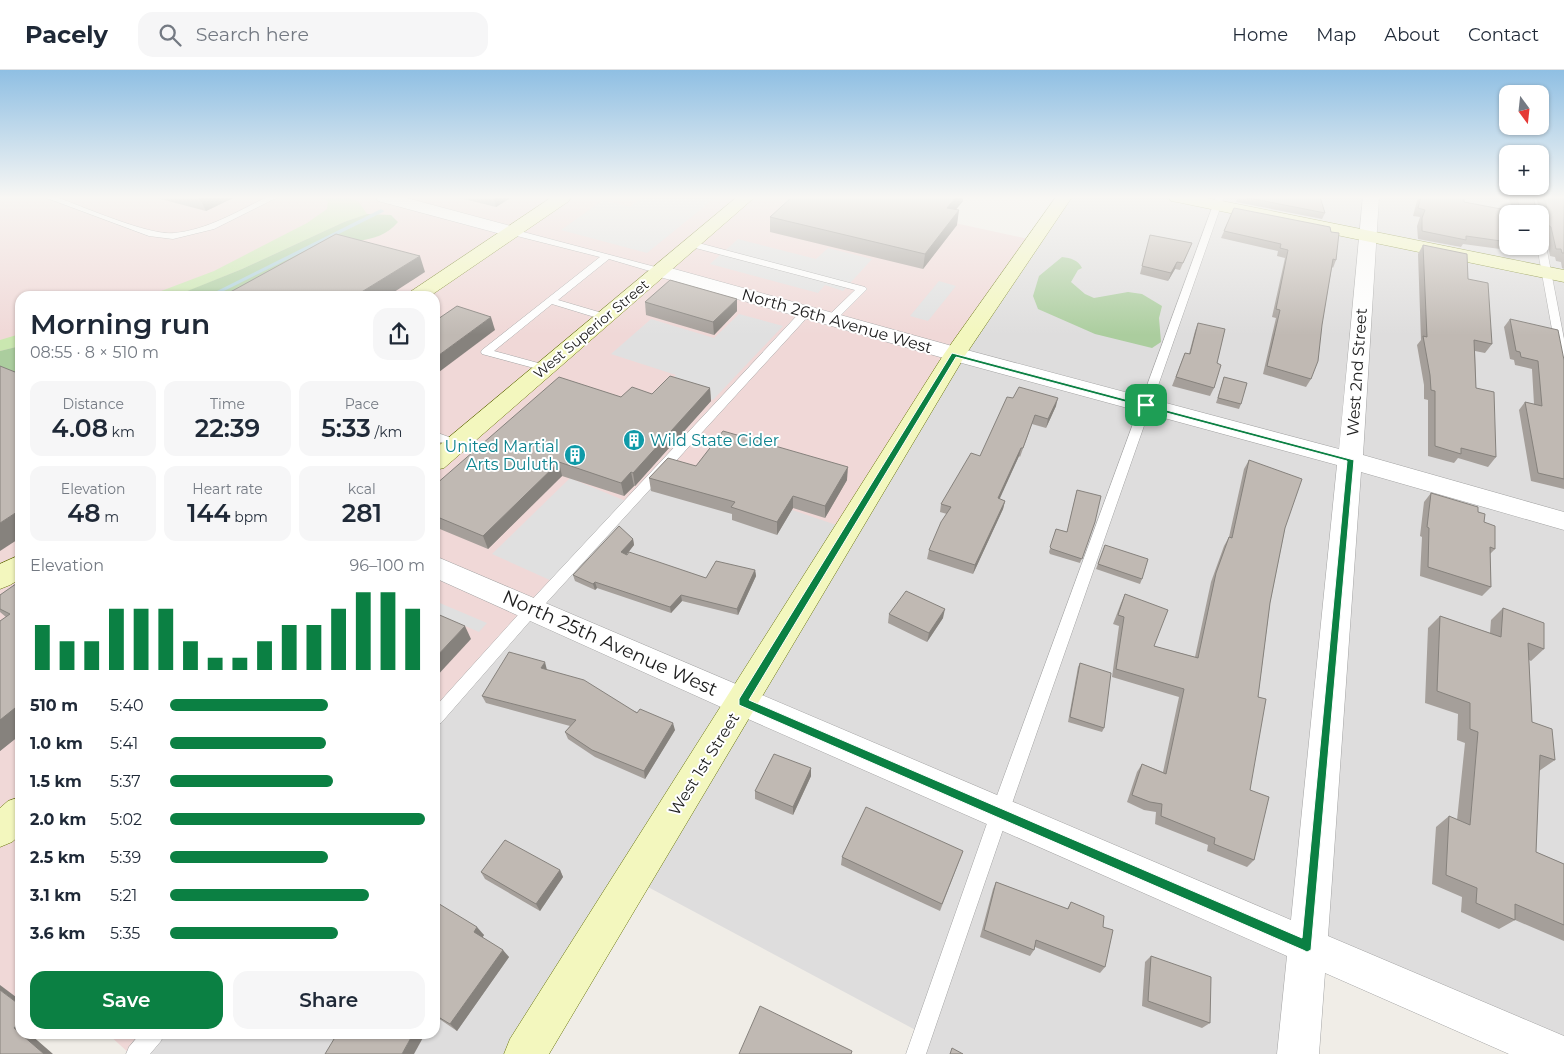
<!DOCTYPE html>
<meta charset="utf-8">
<style>
body{margin:0;font-family:Montserrat,sans-serif;background:#f6f6f7;color:#1f2937;height:100vh;display:flex;flex-direction:column;font-size:19px;white-space:nowrap}
*{box-sizing:border-box;margin:0}
p{font-size:16px;color:#747a83}
.icon{flex:none;width:28px;height:28px;fill:none;stroke:currentColor;stroke-width:2;stroke-linecap:round;stroke-linejoin:round}
.map{position:relative;flex:1;overflow:hidden}
.panel{position:absolute;left:15px;top:221px;width:425px;height:748px;display:flex;flex-direction:column;background:#fff;border-radius:15px;box-shadow:0 1px 4px #0004}
.panel>*{flex:none}
.needle{width:32px;rotate:165deg}
.tools{position:absolute;left:1499px;top:15px;display:grid;gap:10px}
.tools a{display:grid;place-items:center;width:50px;height:50px;border-radius:10px;background:#fff;box-shadow:0 1px 4px #0004;font-size:25px}
.pin{position:absolute;display:grid;place-items:center;width:42px;height:42px;color:#fff;margin:-21px;border-radius:10px;box-shadow:0 2px 8px #0006}
.round{display:grid;place-items:center;flex:none;width:52px;height:52px;border-radius:15px;background:#f6f6f7}
.summary{display:flex;align-items:center;justify-content:space-between;height:85px;padding:0 15px}
h1{font-size:28px;font-weight:600;line-height:38px}
.stats{display:grid;grid-template-columns:repeat(3,1fr);gap:8px;height:85px;padding:5px 15px}
.stats div{display:grid;align-content:center;border-radius:12px;background:#f6f6f7;text-align:center}
.stats b{font-size:25px;font-weight:600}
.stats small{font-size:14px;font-weight:400}
.stats p{font-size:14px}
.chart{height:140px;padding:10px 15px}
.chart p{display:flex;justify-content:space-between}
.chart svg{width:100%;height:90px;margin-top:5px;stroke:#0b8043;stroke-width:6}
.primary-button{display:flex;gap:10px;margin-top:auto;padding:10px 15px}
.primary-button a{flex:1;height:58px;border-radius:15px;background:#0b8043;color:#fff;font-size:20px;font-weight:600;line-height:58px;text-align:center}
.primary-button a+a{background:#f6f6f7;color:#1f2937}
ul{padding:0 15px;list-style:none;font-size:16px}
li{display:grid;grid-template-columns:80px 60px 1fr;align-items:center;height:38px}
li i{height:12px;border-radius:6px;background:#0b8043}
header{display:flex;align-items:center;gap:30px;box-sizing:border-box;height:70px;padding:0 25px;background:#fff;border-bottom:1px solid #e0e1e3}
header strong{font-size:24px}
nav{display:flex;gap:28px;margin-inline-start:auto;font-size:18px}
.search{width:350px;height:45px;background:#f6f6f7;display:flex;align-items:center;gap:12px;box-sizing:border-box;padding:0 18px;border-radius:15px;color:#747a83;font-size:19px}
.map>svg:first-child{display:block}
.residential{fill:#dedddd;fill-rule:evenodd}
.commercial{fill:#f0d8d7}
.grass{fill:#cae7b0}
.forest{fill:#abcd9e}
.parking{fill:#e0e0e0}
.lines{fill:none;stroke-linecap:round;stroke-linejoin:round}
.stream{fill:#aacfdb;fill-rule:evenodd}
.lane-casing{stroke:#a4a4a4;stroke-width:1}
.street-casing{stroke:#a4a4a4;stroke-width:1}
.secondary-casing{stroke:#67730a;stroke-width:1}
.lane{fill:#fff;fill-rule:evenodd}
.street{fill:#fff;fill-rule:evenodd}
.secondary{fill:#f3f7be;fill-rule:evenodd}
.wall{fill:#a59f9a;fill-rule:evenodd}
.shaded-wall{fill:#86827d}
.building{fill:#c0b9b3;stroke:#86827d}
.route{fill:#0b8043;stroke:#fff;fill-rule:evenodd}
.labels{text-anchor:middle;dominant-baseline:central;stroke-width:4;stroke-linejoin:round;paint-order:stroke}
.far-street-label{font-size:14px;fill:#202020;stroke:#fff}
.street-label{font-size:16px;fill:#202020;stroke:#fff}
.culture-label{font-size:16px;fill:#0d838f;stroke:#fff;text-anchor:start}
.near-street-label{font-size:19px;fill:#202020;stroke:#fff}
</style>
<header>
<strong>Pacely</strong>
<div class="search"><svg class="icon" aria-label="search" viewBox="0 0 24 24"><circle cx="10" cy="10" r="6"/><path d="M15 15l6 6"/></svg>Search here</div>
<nav><a>Home</a><a>Map</a><a>About</a><a>Contact</a></nav>
</header>
<div class="map">
<svg width="1564" height="984" viewBox="0 0 1564 984">
<rect width="100%" height="100%" fill="#f0ede7"/>
<!-- residential -->
<path class="residential" d="M1064,127H1564V984L1308,876L1298,984H916L923,964L633,809L525,984H136L154,964H435V648L664,396L955,284ZM1508,144H1540V176H1508Z"/>
<!-- commercial -->
<g class="commercial">
<polygon points="0,127 835,127 1033,170 848,459 664,396 435,648 435,226 20,226 20,964 36,964 16,984 0,984"/>
<polygon points="108,964 154,964 136,984 130,984"/>
</g>
<!-- grass -->
<g class="grass">
<polygon points="319,127 343,127 358,131 367,144 344,152 242,199 186,222 175,226 148,226 214,201 307,153 327,139 328,131"/>
<polygon points="20,264 20,276 0,281 0,270"/>
</g>
<!-- forest -->
<g class="forest">
<path d="M367,144L391,145L398,152C387,165 373,169 357,171L253,226H175L242,199L344,152Z"/>
<path d="M1062,187C1071,188 1078,190 1082,198L1078,200L1071,212L1085,224L1094,228L1128,222L1142,224L1162,236L1159,248L1161,272L1152,278L1095,264L1038,239L1033,226L1039,206Z"/>
<polygon points="20,276 20,311 0,303 0,281"/>
</g>
<!-- parking -->
<g class="parking">
<polygon points="643,127 716,127 647,183 561,160 603,130 630,137"/>
<polygon points="738,169 816,189 828,178 872,189 843,221 825,215 818,223 710,194"/>
<polygon points="939,211 956,216 928,251 910,246"/>
<polygon points="739,244 783,256 713,330 666,315 676,305 611,284 651,249 714,268"/>
<polygon points="570,408 628,432 552,511 492,484"/>
<polygon points="435,531 487,553 479,562 435,543"/>
</g>
<g class="lines">
<!-- stream -->
<polygon class="stream" points="381,139 384,141 383,142 214,226 207,226"/>
<!-- lane casing -->
<g class="lane-casing">
<g id="lane">
<path d="M44,127H56C82,136 149,166 174,163C207,160 238,141 267,127H278L214,159L173,169L149,166Z"/>
<polygon points="1216,127 1224,127 1009,742 926,984 906,984 991,742"/>
<polygon points="512,159 663,199 665,201 660,204 609,189 558,230 609,245 609,249 601,249 552,234 494,281 549,296 550,298 549,300 545,301 482,284 481,282 482,280 600,187 509,164 508,162"/>
<polygon points="1540,162 1544,165 1564,269 1564,301 1559,298 1537,176 1540,176"/>
<polygon points="691,171 865,217 867,219 835,251 827,251 827,247 855,220 688,176 688,172"/>
<polygon points="808,237 812,238 812,242 537,543 441,653 435,655 435,637 527,535 804,238"/>
<polygon points="435,362 460,371 462,374 456,378 435,370"/>
<polygon points="140,964 164,964 161,971 150,984 126,984 129,977"/>
</g>
</g>
<!-- street casing -->
<g class="street-casing">
<g id="street">
<polygon points="376,127 403,127 518,158 521,162 518,166 512,167 378,131"/>
<polygon points="1363,127 1379,127 1363,385 1564,442 1564,460 1361,402 1328,866 1564,966 1564,984 1509,984 1325,903 1319,984 1277,984 1287,886 732,642 435,508 435,486 1291,850 1337,395 947,289 653,205 651,201 653,197 660,195 667,197 963,279 1339,379"/>
</g>
</g>
<!-- secondary casing -->
<g class="secondary-casing">
<g id="secondary">
<polygon points="552,127 571,127 569,131 430,226 407,226 410,222"/>
<polygon points="737,127 755,127 444,398 435,400 435,379"/>
<polygon points="1056,127 1072,127 966,284 549,984 504,984 510,969 944,284"/>
<polygon points="1169,127 1202,127 1564,200 1564,212 1177,132 1171,131"/>
<polygon points="20,485 20,509 10,515 0,519 0,494"/>
<polygon points="20,727 20,765 12,772 0,777 0,738 8,731"/>
</g>
</g>
<!-- lane -->
<use href="#lane" class="lane"/>
<!-- street -->
<use href="#street" class="street"/>
<!-- secondary -->
<use href="#secondary" class="secondary"/>
</g>
<!-- wall -->
<g class="wall">
<polygon points="153,127 235,127 206,141"/>
<polygon points="456,127 512,127 496,137"/>
<polygon points="792,127 963,127 963,131 955,140 957,155 923,199 770,162 770,147"/>
<polygon points="1238,127 1320,127 1325,143 1322,149 1236,132"/>
<path d="M1418,127H1464V132L1514,141L1508,127H1533L1536,138H1539L1536,127H1564V199L1562,198L1561,192L1556,191L1555,187L1550,186L1546,165L1544,163L1543,166L1541,170L1542,177L1537,184L1463,174L1461,177L1418,169L1417,156L1420,147L1413,146ZM1508,144L1540,176H1508Z"/>
<polygon points="1234,138 1336,190 1333,198 1332,197 1311,309 1306,317 1263,304 1276,248 1272,247 1285,188 1277,186 1278,181 1221,168"/>
<polygon points="1150,165 1192,173 1180,200 1175,199 1168,211 1140,204"/>
<polygon points="1423,175 1468,209 1492,274 1485,283 1475,281 1476,318 1496,387 1488,397 1458,388 1454,393 1428,386 1428,330 1424,329 1424,315 1417,275 1421,270 1418,184"/>
<polygon points="645,232 737,241 714,265 646,245"/>
<polygon points="1510,249 1564,290 1564,419 1531,411 1519,340 1525,332 1534,334 1532,299 1515,295 1514,290 1510,289 1504,257"/>
<polygon points="1198,253 1217,293 1214,318 1210,326 1172,316 1185,283 1189,284 1195,261"/>
<polygon points="1224,307 1241,334 1239,339 1216,333"/>
<polygon points="710,318 711,331 635,416 634,416 624,426 562,406 488,479 435,457 435,415 621,327"/>
<polygon points="1013,328 1056,336 1046,358 1032,354 1020,387 1019,386 999,429 1005,431 1003,439 973,504 927,489 929,480 947,444 940,442 941,434 980,386"/>
<polygon points="1249,390 1285,458 1270,533 1258,627 1250,720 1254,790 1247,797 1207,781 1208,775 1155,754 1156,742 1144,740 1127,732 1137,702 1142,694 1163,702 1179,627 1112,607 1119,556 1113,554 1121,533 1125,524 1154,576 1195,587 1211,512 1224,476 1229,467 1244,399"/>
<polygon points="696,396 847,410 825,448 793,438 777,465 732,450 732,444 651,421 649,408"/>
<polygon points="1077,420 1095,452 1080,493 1050,484 1049,482 1056,459 1067,462"/>
<polygon points="1431,423 1478,442 1484,452 1495,479 1490,484 1491,517 1482,526 1420,506 1422,467 1420,466 1424,432"/>
<polygon points="633,469 634,475 626,485 706,508 755,500 756,506 738,545 682,531 671,543 597,518 595,520 575,511 573,505"/>
<polygon points="1105,475 1142,509 1140,514 1096,499"/>
<polygon points="20,511 20,665 0,681 0,551 6,547 0,542 0,525"/>
<polygon points="1503,538 1544,579 1531,591 1529,590 1532,652 1555,690 1539,701 1536,782 1564,794 1564,871 1515,850 1499,859 1461,842 1462,827 1432,814 1436,757 1449,746 1457,750 1465,673 1457,670 1458,644 1425,633 1428,558 1440,546 1490,563 1491,550"/>
<polygon points="889,544 943,548 927,572 888,553"/>
<polygon points="1080,593 1104,658 1102,662 1068,652 1078,597"/>
<polygon points="547,600 675,660 645,709 595,687 568,669 565,662 570,656 486,633 482,626"/>
<polygon points="811,698 811,706 793,745 755,729 755,721"/>
<polygon points="963,781 940,841 841,795 842,787"/>
<polygon points="560,800 563,807 540,841 485,809 481,802"/>
<polygon points="996,812 1067,839 1071,832 1103,857 1105,897 1100,903 1035,877 1034,880 1030,886 980,867 993,819"/>
<polygon points="435,833 484,865 482,867 509,887 457,961 435,946"/>
<polygon points="1151,886 1210,953 1202,958 1142,936 1145,892"/>
</g>
<!-- shaded-wall -->
<g class="shaded-wall">
<polygon points="199,127 235,127 206,141"/>
<polygon points="494,127 512,127 496,137"/>
<polygon points="956,127 963,127 963,131 945,153 947,138"/>
<polygon points="959,140 957,155 923,199 925,184"/>
<polygon points="420,186 425,202 388,226 355,226"/>
<polygon points="1177,192 1175,199 1168,211 1171,203"/>
<polygon points="737,229 737,241 714,265 713,252"/>
<polygon points="491,247 495,260 435,305 435,288"/>
<polygon points="710,318 711,331 635,416 633,403"/>
<polygon points="1058,328 1056,336 1046,358 1048,349"/>
<polygon points="1021,378 1019,386 996,437 998,428"/>
<polygon points="559,392 562,406 488,479 483,466"/>
<polygon points="848,397 847,410 825,448 825,436"/>
<polygon points="631,402 634,416 624,426 621,413"/>
<polygon points="793,426 793,438 777,465 777,452"/>
<polygon points="1005,431 1003,439 973,504 975,495"/>
<polygon points="20,440 20,468 0,481 0,453"/>
<polygon points="633,469 634,475 623,489 621,482"/>
<polygon points="755,500 756,506 738,545 737,539"/>
<polygon points="595,512 597,518 595,520 593,514"/>
<polygon points="681,525 682,531 671,543 670,537"/>
<polygon points="945,539 943,548 927,572 929,563"/>
<polygon points="465,556 471,569 435,608 435,588"/>
<polygon points="545,592 547,600 541,598"/>
<polygon points="20,634 20,665 0,681 0,650"/>
<polygon points="673,653 675,660 645,709 644,701"/>
<polygon points="811,698 811,706 793,745 793,737"/>
<polygon points="560,800 563,807 540,841 536,834"/>
<polygon points="477,857 484,865 481,870 474,862"/>
<polygon points="503,880 509,887 457,961 450,954"/>
<polygon points="0,915 20,930 20,935 0,920"/>
<polygon points="20,951 20,963 14,958"/>
<polygon points="20,964 31,964 30,964 53,984 44,984"/>
<polygon points="413,964 425,964 414,984 402,984"/>
</g>
<!-- building -->
<g class="building">
<polygon points="792,127 898,127 904,128 903,127 956,127 947,138 959,140 925,184 770,147"/>
<polygon points="1244,127 1320,127 1325,143"/>
<polygon points="1421,127 1464,127 1464,132 1522,143 1516,127 1533,127 1536,138 1547,138 1544,127 1564,127 1564,183 1562,183 1561,179 1556,179 1551,157 1545,153 1543,166 1540,169 1542,177 1539,176 1540,176 1540,144 1508,144 1508,172 1466,166 1466,170 1422,161 1422,148 1425,140 1418,138"/>
<polygon points="1234,138 1330,157 1331,162 1339,163 1336,190 1333,189 1322,255 1318,291 1311,309 1267,296 1280,240 1276,239 1288,180 1280,178 1281,174 1224,161"/>
<polygon points="336,164 420,186 355,226 223,226"/>
<polygon points="1150,165 1192,173 1183,193 1177,192 1171,203 1142,196"/>
<polygon points="1423,175 1467,184 1468,209 1488,213 1492,274 1474,270 1476,318 1494,322 1496,387 1461,378 1461,384 1435,376 1435,321 1431,320 1430,305 1423,266 1427,267"/>
<polygon points="670,210 737,229 713,252 645,232"/>
<polygon points="457,236 491,247 435,288 435,251"/>
<polygon points="1510,249 1558,260 1564,290 1564,409 1538,403 1525,332 1542,336 1538,291 1521,287 1520,282 1516,281"/>
<polygon points="1198,253 1225,259 1217,293 1221,295 1214,318 1176,307 1185,283 1190,284"/>
<polygon points="0,296 20,304 20,440 0,453"/>
<polygon points="670,306 710,318 633,403 631,402 621,413 559,392 483,466 435,446 435,415 559,307 621,327 632,317 652,324"/>
<polygon points="1224,307 1247,313 1241,334 1218,328"/>
<polygon points="1019,317 1058,328 1048,349 1035,345 1023,378 1021,378 998,428 1005,431 975,495 929,480 941,452 951,437 941,434 971,383 980,386 1007,327 1013,328"/>
<polygon points="723,361 848,397 825,436 793,426 777,452 731,437 735,432 649,408 668,388 696,396"/>
<polygon points="1249,390 1302,409 1285,458 1270,533 1258,627 1266,629 1250,720 1269,727 1254,790 1214,774 1215,768 1161,746 1162,734 1150,732 1132,725 1142,694 1166,704 1184,619 1116,599 1124,547 1118,545 1125,524 1168,540 1154,576 1198,588 1216,503 1229,467 1232,468"/>
<polygon points="1077,420 1101,426 1095,452 1082,489 1052,479 1050,477 1056,459 1067,462"/>
<polygon points="1431,423 1478,437 1478,442 1485,444 1484,452 1495,456 1495,479 1490,477 1491,517 1428,497 1429,458 1427,457"/>
<polygon points="619,456 633,469 621,482 627,485 629,482 706,508 716,491 755,500 737,539 681,525 670,537 595,512 593,514 573,505"/>
<polygon points="1105,475 1148,489 1142,509 1098,494"/>
<polygon points="20,511 20,634 0,650 0,551 10,544 0,539 0,525"/>
<polygon points="906,521 945,539 929,563 889,544"/>
<polygon points="1503,538 1544,553 1544,579 1528,573 1532,652 1552,659 1555,690 1540,685 1536,782 1564,794 1564,855 1515,834 1515,850 1476,833 1477,818 1446,805 1449,746 1470,755 1478,662 1470,659 1470,633 1437,621 1440,546 1501,567"/>
<polygon points="435,543 465,556 435,588"/>
<polygon points="509,582 545,592 541,598 584,610 637,643 640,639 673,653 644,701 592,680 565,662 576,650 482,626"/>
<polygon points="1080,593 1111,603 1104,658 1070,647"/>
<polygon points="774,684 811,698 793,737 755,721"/>
<polygon points="866,737 963,781 942,834 842,787"/>
<polygon points="505,770 560,800 536,834 481,802"/>
<polygon points="996,812 1068,839 1071,832 1104,846 1103,857 1113,860 1105,897 1036,870 1034,880 984,860"/>
<polygon points="436,832 477,857 474,862 503,880 450,954 435,945 435,833"/>
<polygon points="1151,886 1211,907 1210,953 1148,931"/>
<polygon points="0,920 20,935 20,951 14,958 44,984 0,984"/>
<polygon points="760,936 852,981 851,984 739,984"/>
<polygon points="337,964 413,964 402,984 325,984"/>
<polygon points="952,978 963,984 950,984"/>
</g>
<!-- sky -->
<linearGradient id="sky" x2="0" y2="1"><stop stop-color="#8fbfe3"/><stop offset="0.48" stop-color="#f8f7f4"/><stop offset="1" stop-color="#f8f7f4" stop-opacity="0"/></linearGradient>
<rect width="1564" height="265" fill="url(#sky)"/>
<!-- route -->
<path class="route" d="M952,283L1354,390L1311,880L1307,882L1303,880L739,635V629ZM956,287L1347,391L1302,868L749,630Z"/>
<!-- icons -->
<defs>
<g id="building-disc" transform="scale(1.125)"><circle r="9.5" fill="#0f9aa8" stroke="#fff"/><path d="M-4-6H4V6H1V3H-1V6H-4ZM-2.5-4.3h1.7v1.8h-1.7ZM.8-4.3h1.7v1.8H.8ZM-2.5-1h1.7V.8h-1.7ZM.8-1h1.7V.8H.8Z" fill="#fff"/></g>
</defs>
<g fill-rule="evenodd">
<use href="#building-disc" x="634" y="370"/>
<use href="#building-disc" x="575" y="385"/>
</g>
<g class="labels">
<!-- far-street labels -->
<g class="far-street-label">
<text transform="translate(591 259) rotate(-40)">West Superior Street</text>
</g>
<!-- street labels -->
<g class="street-label">
<text transform="translate(837 251) rotate(16)">North 26th Avenue West</text>
<text transform="translate(1357 302) rotate(-86)">West 2nd Street</text>
<text transform="translate(704 694) rotate(-58)">West 1st Street</text>
</g>
<!-- culture labels -->
<g class="culture-label">
<text x="650" y="370">Wild State Cider</text>
<text x="559" y="376" text-anchor="end">United Martial<tspan x="559" dy="18">Arts Duluth</tspan></text>
</g>
<!-- near-street labels -->
<g class="near-street-label">
<text transform="translate(610 573) rotate(24)">North 25th Avenue West</text>
</g>
</g>
</svg>
<div class="tools">
<a><svg class="needle" viewBox="-14 -14 28 28"><path d="M0-13l5 13h-10z" fill="#e53935"/><path d="M0 13l5-13h-10z" fill="#747a83"/></svg></a>
<a>+</a>
<a>−</a>
</div>
<div class="pin" style="left:1146px;top:335px;background:#1e9e55"><svg class="icon" aria-label="arrive" viewBox="0 0 24 24"><path d="M6 21V4h12l-3 4 3 4H6"/></svg></div>
<section class="panel">
<div class="summary"><div><h1>Morning run</h1><p>08:55 · 8 × 510 m</p></div><a class="round"><svg class="icon" aria-label="share" viewBox="0 0 24 24"><path d="M12 15V3M7 8l5-5 5 5M5 13v7h14v-7"/></svg></a></div>
<div class="stats">
<div><p>Distance</p><b>4.08<small> km</small></b></div>
<div><p>Time</p><b>22:39</b></div>
<div><p>Pace</p><b>5:33<small> /km</small></b></div>
</div>
<div class="stats">
<div><p>Elevation</p><b>48<small> m</small></b></div>
<div><p>Heart rate</p><b>144<small> bpm</small></b></div>
<div><p>kcal</p><b>281</b></div>
</div>
<div class="chart"><p><span>Elevation</span>96–100 m</p>
<svg viewBox="0 0 160 44" preserveAspectRatio="none"><path d="M5 44V22M15 44V30M25 44V30M35 44V14M45 44V14M55 44V14M65 44V30M75 44V38M85 44V38M95 44V30M105 44V22M115 44V22M125 44V14M135 44V6M145 44V6M155 44V14"/></svg>
</div>
<ul>
<li><b>510 m</b>5:40<i style="width:62%"></i></li>
<li><b>1.0 km</b>5:41<i style="width:61%"></i></li>
<li><b>1.5 km</b>5:37<i style="width:64%"></i></li>
<li><b>2.0 km</b>5:02<i style="width:100%"></i></li>
<li><b>2.5 km</b>5:39<i style="width:62%"></i></li>
<li><b>3.1 km</b>5:21<i style="width:78%"></i></li>
<li><b>3.6 km</b>5:35<i style="width:66%"></i></li>
</ul>
<div class="primary-button"><a>Save</a><a>Share</a></div>
</section>
</div>
